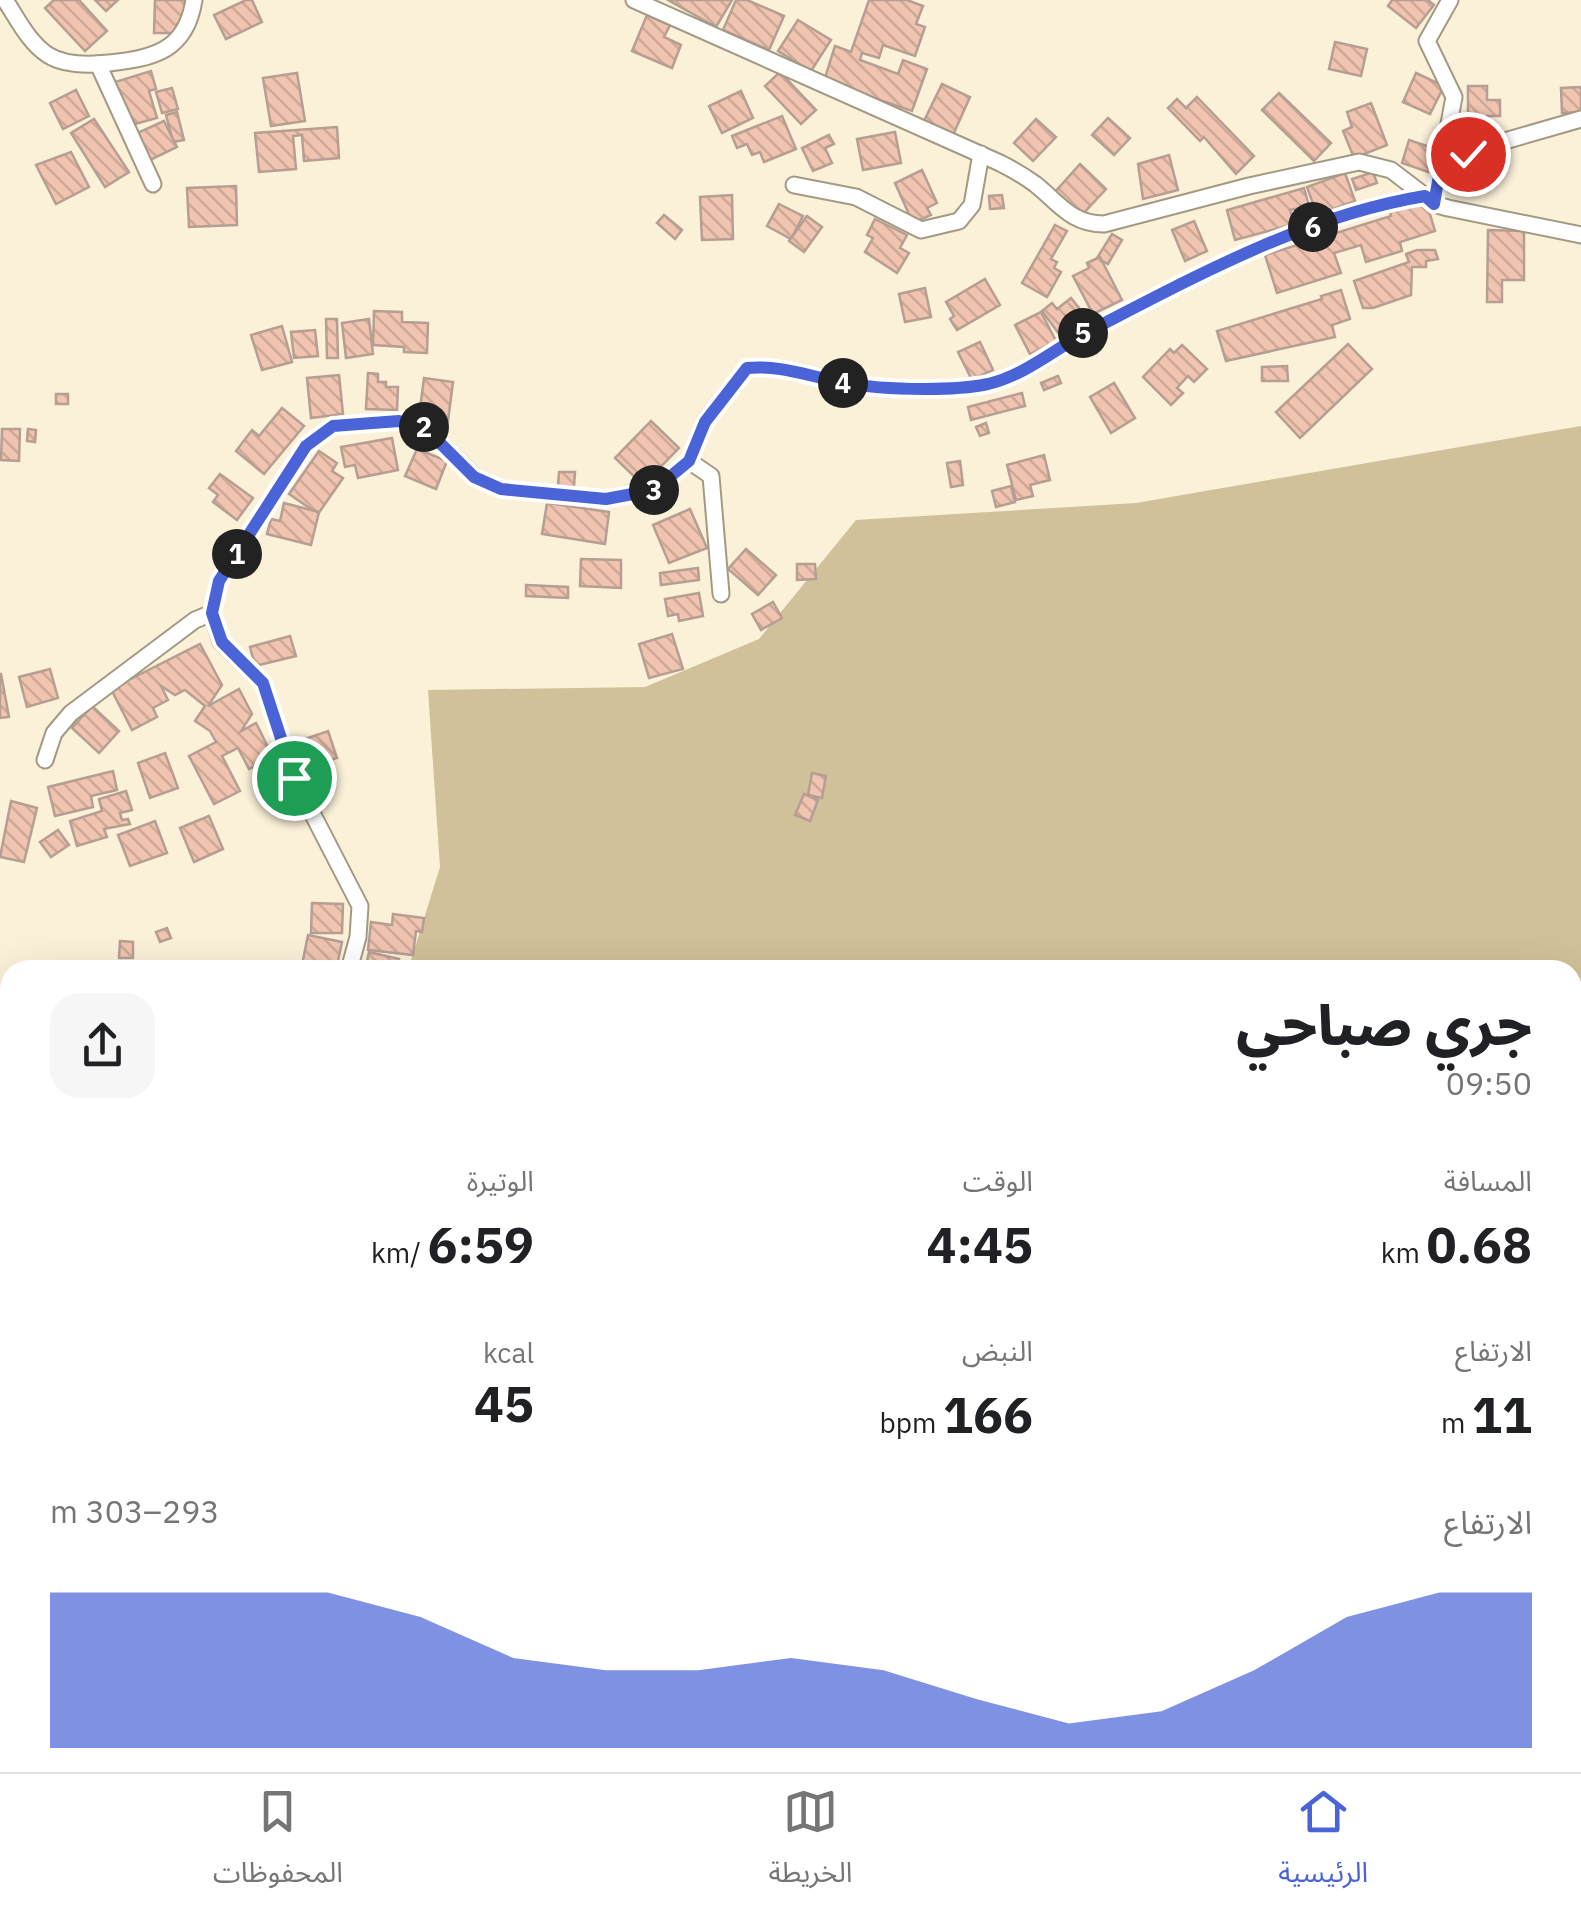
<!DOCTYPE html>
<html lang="ar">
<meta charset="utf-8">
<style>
body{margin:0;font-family:"IBM Plex Sans","Noto Sans Arabic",sans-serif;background:#f6f6f6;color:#202124;direction:rtl;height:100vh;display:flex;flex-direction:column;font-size:38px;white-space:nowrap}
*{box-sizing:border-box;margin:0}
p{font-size:32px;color:#757577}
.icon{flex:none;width:55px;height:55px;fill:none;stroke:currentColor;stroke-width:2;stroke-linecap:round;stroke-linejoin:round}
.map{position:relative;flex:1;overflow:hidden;direction:ltr}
.drawer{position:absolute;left:0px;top:960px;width:1582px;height:812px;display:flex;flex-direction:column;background:#fff;border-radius:30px 30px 0 0;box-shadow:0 10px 40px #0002;direction:rtl}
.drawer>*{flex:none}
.pin{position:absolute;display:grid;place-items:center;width:85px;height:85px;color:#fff;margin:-42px;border:5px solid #fff;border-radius:50%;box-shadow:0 2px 10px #0007}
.km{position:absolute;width:50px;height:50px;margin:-25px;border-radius:50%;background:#222;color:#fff;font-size:28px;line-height:50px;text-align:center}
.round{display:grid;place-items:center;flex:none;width:105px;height:105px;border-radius:30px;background:#f6f6f6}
.headline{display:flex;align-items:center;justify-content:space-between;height:170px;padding:0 50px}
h1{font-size:55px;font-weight:800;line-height:75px}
.metrics{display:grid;grid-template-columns:repeat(3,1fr);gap:15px;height:170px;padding:10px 50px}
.metrics div{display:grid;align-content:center}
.metrics b{font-size:50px;font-weight:800}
.metrics small{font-size:28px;font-weight:400}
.metrics p{font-size:28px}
.chart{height:280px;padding:20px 50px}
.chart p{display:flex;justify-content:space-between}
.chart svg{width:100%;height:180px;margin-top:10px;fill:#4a63d7;opacity:.7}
.tabs{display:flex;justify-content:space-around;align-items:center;height:140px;border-top:2px solid #e0e0e0;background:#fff;font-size:28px;color:#757577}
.tabs a{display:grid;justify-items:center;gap:5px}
.tabs .on{color:#4a63d7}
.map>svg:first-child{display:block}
.grass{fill:#d0c19a}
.building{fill:url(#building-back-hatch);stroke:#b69e93;stroke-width:2.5}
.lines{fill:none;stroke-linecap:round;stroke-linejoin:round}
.street-casing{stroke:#a39a84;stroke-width:19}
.secondary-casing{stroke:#a39a84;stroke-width:26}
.street{stroke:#fff;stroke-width:15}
.secondary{stroke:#fff;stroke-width:22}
.route-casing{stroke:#fff;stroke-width:20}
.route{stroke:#4a63d7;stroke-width:12}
</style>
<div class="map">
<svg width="1581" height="1772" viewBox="0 0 1581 1772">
<defs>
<pattern id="building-back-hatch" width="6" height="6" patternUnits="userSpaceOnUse" patternTransform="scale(2.5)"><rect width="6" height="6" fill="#f0c4b0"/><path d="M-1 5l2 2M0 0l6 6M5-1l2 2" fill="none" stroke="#cfa998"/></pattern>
</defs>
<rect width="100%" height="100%" fill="#fbf1d9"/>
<!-- grass -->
<g class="grass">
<polygon points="1581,426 1581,1772 574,1772 566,1763 1572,1762 1572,970 408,970 440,867 428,690 645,687 759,639 856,520 1136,503"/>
<polygon points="0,1164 10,1168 10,1523 0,1533"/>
</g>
<!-- building -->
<g class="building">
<polygon points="54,0 79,0 107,31 85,51 45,8"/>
<polygon points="95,0 118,0 106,11"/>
<polygon points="155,0 186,0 185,24 177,24 177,33 154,33"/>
<polygon points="246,0 252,0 262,22 226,39 214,15"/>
<polygon points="668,0 732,0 716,27"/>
<polygon points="736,0 747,0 784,16 769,50 723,30"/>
<polygon points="869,0 907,0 923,6 916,24 925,27 915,56 883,45 879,58 862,53 860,60 898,74 903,60 927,69 912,111 824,81 835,46 851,52"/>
<polygon points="1392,0 1428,0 1434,5 1416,28 1388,6"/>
<polygon points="647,15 670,25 664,37 681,45 672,68 632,51"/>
<polygon points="798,20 831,40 811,71 778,51"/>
<polygon points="1335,42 1367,49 1361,76 1329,69"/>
<polygon points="151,71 156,89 149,91 157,118 128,126 115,82"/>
<polygon points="780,72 816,110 801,124 765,86"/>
<polygon points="297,73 305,121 271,126 263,78"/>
<polygon points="1416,73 1444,86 1430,114 1403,102"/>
<polygon points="942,84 970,97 953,135 924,121"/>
<polygon points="1468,86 1487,86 1487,100 1500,100 1500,116 1487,116 1487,141 1468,141"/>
<polygon points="1581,87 1581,112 1562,113 1561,88"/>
<polygon points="172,88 178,109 162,113 156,92"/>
<polygon points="76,90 89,116 63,129 50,103"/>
<polygon points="741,91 753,118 722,133 709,106"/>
<polygon points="1279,93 1331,143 1314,161 1262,110"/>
<polygon points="1197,97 1254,156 1236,174 1204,137 1200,141 1168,108 1177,99 1186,108"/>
<polygon points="1371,103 1387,145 1354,158 1343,131 1352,127 1347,112"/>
<polygon points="177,112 184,140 173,142 166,115"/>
<polygon points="782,116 796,149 764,162 760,152 752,155 747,144 737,148 732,136"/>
<polygon points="1108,118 1130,138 1114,155 1092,135"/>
<polygon points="94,119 129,172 105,187 71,133"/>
<polygon points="1036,119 1056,137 1033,161 1014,143"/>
<polygon points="164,121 177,147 148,161 135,134"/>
<polygon points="337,127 339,158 304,161 302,135 293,136 296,169 259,172 255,133"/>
<polygon points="895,132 901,163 863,170 857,139"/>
<polygon points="829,135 834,144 825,148 832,163 813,171 802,148"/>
<polygon points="1409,140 1442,151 1434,174 1402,163"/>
<polygon points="71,152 89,187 56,204 36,165"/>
<polygon points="1169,155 1178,190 1143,199 1138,164"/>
<polygon points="1080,164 1106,189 1081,216 1055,192"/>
<polygon points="922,170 937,203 927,208 931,215 913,223 895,183"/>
<polygon points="1373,172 1377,183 1356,190 1352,179"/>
<polygon points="1345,173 1355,201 1317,215 1307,187"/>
<polygon points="236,186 237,225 189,227 187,188"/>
<polygon points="1304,188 1309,206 1290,210 1294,224 1235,240 1227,210"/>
<polygon points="732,195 733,239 702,240 700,197"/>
<polygon points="1002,195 1004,208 990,209 989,196"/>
<polygon points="1426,201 1435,231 1400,242 1402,251 1366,262 1361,245 1334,253 1341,273 1277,293 1265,255 1391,216 1390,212"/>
<polygon points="779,204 803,216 791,239 767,226"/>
<polygon points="664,215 682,230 675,239 657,223"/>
<polygon points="807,216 822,227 804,252 789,241"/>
<polygon points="875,219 907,235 900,248 909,253 897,273 865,252 873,238 867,235"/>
<polygon points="1194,221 1207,251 1185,261 1172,230"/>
<polygon points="1055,225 1067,231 1051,259 1057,262 1054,268 1061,272 1047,297 1022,283"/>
<polygon points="1488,230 1524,231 1524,280 1502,280 1502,302 1487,302"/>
<polygon points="1112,234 1122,240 1108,264 1097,258"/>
<polygon points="1417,250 1435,250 1438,259 1426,261 1426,267 1412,267 1411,295 1373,308 1363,308 1354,281 1409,262 1406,254"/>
<polygon points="1100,257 1122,300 1093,314 1073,276 1089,268 1087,263"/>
<polygon points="985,279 1000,305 957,330 950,319 954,316 946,302"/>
<polygon points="925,288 931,317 905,322 899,294"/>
<polygon points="1341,290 1350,319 1332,325 1335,337 1226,361 1217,331 1322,299 1321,296"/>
<polygon points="1071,298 1084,314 1059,334 1042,311 1052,303 1057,309"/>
<polygon points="374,311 402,312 402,322 428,323 427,353 404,352 404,347 373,345"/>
<polygon points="1041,312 1056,341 1030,354 1015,325"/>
<polygon points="326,319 337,319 338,358 327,358"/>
<polygon points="369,319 373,354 346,358 342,323"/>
<polygon points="282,326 292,362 262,370 251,335"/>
<polygon points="315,330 318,356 294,358 291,332"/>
<polygon points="980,342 993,370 972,380 958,352"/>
<polygon points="1348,344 1372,369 1300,438 1276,412"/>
<polygon points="1182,345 1207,369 1194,382 1188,376 1177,388 1183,393 1171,405 1143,377 1170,349 1174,353"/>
<polygon points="1287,366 1288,381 1262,381 1262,367"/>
<polygon points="368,373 378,374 378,382 386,382 386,387 398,387 397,410 366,409"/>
<polygon points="339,375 343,414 311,418 307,378"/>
<polygon points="1058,376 1061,383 1044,390 1041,383"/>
<polygon points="424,378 453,382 448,421 419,417"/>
<polygon points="1114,383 1135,418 1111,433 1090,397"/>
<polygon points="1022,393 1025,406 971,420 968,407"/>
<rect x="56" y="394" width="12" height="10"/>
<polygon points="282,408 304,426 264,474 236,451 252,430 259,436"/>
<polygon points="651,421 679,448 643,485 615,458"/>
<polygon points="986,423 989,433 980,436 976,427"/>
<polygon points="2,429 20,429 19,461 1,460"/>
<polygon points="28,429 36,430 35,442 27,441"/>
<polygon points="392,438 398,470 358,478 355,465 345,467 341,447"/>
<polygon points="417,449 447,461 436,489 405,476"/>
<polygon points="319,451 337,463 332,471 343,478 318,514 289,494"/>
<polygon points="1044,455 1050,480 1030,485 1033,496 1016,500 1007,465"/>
<polygon points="960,461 963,485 951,487 947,463"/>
<polygon points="559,472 575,472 574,487 558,486"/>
<polygon points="220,474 253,498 237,520 213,502 218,495 209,488"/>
<polygon points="1011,486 1015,502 996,507 992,491"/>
<polygon points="284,503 319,512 311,545 267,534 271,519 280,521"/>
<polygon points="547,503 609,512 605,544 542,534"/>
<polygon points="690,509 707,548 669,563 653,525"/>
<polygon points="746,549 776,575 758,595 728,569"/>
<polygon points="581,559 621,560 621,588 580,586"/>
<polygon points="797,564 815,564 816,579 797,580"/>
<polygon points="698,568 699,580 661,585 660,573"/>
<polygon points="526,585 568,587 568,598 526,596"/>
<polygon points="699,593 703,616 679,621 678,614 668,616 665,599"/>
<polygon points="773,602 782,618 761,630 752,614"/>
<polygon points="672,634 683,669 649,678 639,644"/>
<polygon points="290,636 296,656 255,666 250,647"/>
<polygon points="200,644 222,685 208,706 239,689 252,714 241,731 256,723 273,757 249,769 238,748 222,756 240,791 214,804 189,756 216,742 210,731 195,721 205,706 185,690 175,695 161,686 168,700 153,708 157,717 132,730 111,689"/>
<polygon points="50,669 58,698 27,707 19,677"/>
<polygon points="1,674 9,717 0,718 0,674"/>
<polygon points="92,706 119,731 99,753 72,728"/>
<polygon points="328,731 337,758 311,766 302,740"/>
<polygon points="165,753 178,788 150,798 138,763"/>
<polygon points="113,771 117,790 91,796 93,807 55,816 48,787"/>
<polygon points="812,773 826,776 822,798 808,795"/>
<polygon points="126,791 132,810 120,813 122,820 128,819 130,824 104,829 107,837 77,846 70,821 102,811 99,799"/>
<polygon points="804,794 818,800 810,821 795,815"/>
<polygon points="11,801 37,808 24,862 0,857"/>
<polygon points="209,816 223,849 194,862 180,828"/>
<polygon points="155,821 167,853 130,866 118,835"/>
<polygon points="58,830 69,845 51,857 40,842"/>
<polygon points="312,903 343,904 342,933 311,933"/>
<polygon points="393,914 424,918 422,932 416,931 413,955 368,950 371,922 392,925"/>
<polygon points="167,928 171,938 160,942 156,932"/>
<polygon points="308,935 342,942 336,970 301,970"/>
<polygon points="120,941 133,942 133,958 119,958"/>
<polygon points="369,952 399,959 396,970 365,970"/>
<polygon points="10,1021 10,1036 5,1037 0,1024"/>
<rect x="0" y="1713" width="10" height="31"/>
</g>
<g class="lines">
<!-- street casing -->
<g class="street-casing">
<g id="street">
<path d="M5,0C17,18 29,43 48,55C65,66 90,65 109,63C154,58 186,51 194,0"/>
<path d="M634,0L1000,163C1012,169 1024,176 1035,184C1059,203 1071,224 1104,224L1249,186L1359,162L1391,170L1425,196"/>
<polyline points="98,64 153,184"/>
<polyline points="1440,170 1484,147 1581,119"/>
<polyline points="794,185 856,197 921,230 959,221 972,205 981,154"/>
<polyline points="1434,204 1454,97 1427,41 1450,0"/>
<polyline points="689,461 711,476 721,594"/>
<polyline points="45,760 54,733 71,713 195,620 212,613"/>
<path d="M349,970L358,937L360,906L294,778L263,683L221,642L212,613L219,581L306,446L333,426L399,421L423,426L475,477L501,489L606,499L654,489L689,461L705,421L747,368C779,365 805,374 836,381C874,390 949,392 987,384C1027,375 1059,346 1095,328C1200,274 1308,215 1425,196L1434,204L1448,208L1581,235"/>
</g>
</g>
<!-- secondary casing -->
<g class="secondary-casing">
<g id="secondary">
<polyline points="0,1666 10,1661"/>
<polyline points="193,1772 195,1762"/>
</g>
</g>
<!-- street -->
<use href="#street" class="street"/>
<!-- secondary -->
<use href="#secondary" class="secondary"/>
</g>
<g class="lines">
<!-- route casing -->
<g class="route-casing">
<path id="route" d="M294,778L263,683L222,642L212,613L219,581L306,446L333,426L399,421L423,426L474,477L501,489L606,499L654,490L689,461L705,422L747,368C779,365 805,375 836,381C874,390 949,392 988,384C1027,375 1059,345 1095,328C1200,274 1308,215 1425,196L1434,204L1440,170L1468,154"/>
</g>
<!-- route -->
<use href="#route" class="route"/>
</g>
</svg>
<div class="pin" style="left:294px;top:778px;background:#1e9e55"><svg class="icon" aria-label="arrive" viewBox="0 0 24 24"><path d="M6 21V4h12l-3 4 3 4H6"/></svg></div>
<div class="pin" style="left:1468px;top:154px;background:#d93025"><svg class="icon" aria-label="check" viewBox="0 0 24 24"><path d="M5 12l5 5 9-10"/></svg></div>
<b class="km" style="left:237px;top:554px">1</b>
<b class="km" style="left:424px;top:427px">2</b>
<b class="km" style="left:654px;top:490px">3</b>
<b class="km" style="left:843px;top:383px">4</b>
<b class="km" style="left:1083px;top:333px">5</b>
<b class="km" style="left:1313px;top:227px">6</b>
<section class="drawer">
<div class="headline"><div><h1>جري صباحي</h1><p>09:50</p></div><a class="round"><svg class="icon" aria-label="share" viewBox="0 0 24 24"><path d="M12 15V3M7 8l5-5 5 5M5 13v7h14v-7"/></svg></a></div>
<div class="metrics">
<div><p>المسافة</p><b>0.68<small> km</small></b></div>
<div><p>الوقت</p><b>4:45</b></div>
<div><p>الوتيرة</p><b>6:59<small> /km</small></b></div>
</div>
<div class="metrics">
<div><p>الارتفاع</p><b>11<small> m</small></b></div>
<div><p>النبض</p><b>166<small> bpm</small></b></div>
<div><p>kcal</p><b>45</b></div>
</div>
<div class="chart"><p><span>الارتفاع</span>293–303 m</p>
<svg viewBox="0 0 160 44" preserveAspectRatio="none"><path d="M0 44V6L10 6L20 6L30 6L40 12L50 22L60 25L70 25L80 22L90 25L100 32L110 38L120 35L130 25L140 12L150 6L160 6V44z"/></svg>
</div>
</section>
</div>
<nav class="tabs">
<a class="on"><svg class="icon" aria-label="home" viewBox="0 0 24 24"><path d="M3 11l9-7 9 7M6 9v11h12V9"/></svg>الرئيسية</a>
<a><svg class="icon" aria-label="map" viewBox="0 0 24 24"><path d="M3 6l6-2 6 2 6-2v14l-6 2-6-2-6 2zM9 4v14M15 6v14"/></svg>الخريطة</a>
<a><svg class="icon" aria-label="saved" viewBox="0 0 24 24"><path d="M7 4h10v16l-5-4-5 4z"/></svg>المحفوظات</a>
</nav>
